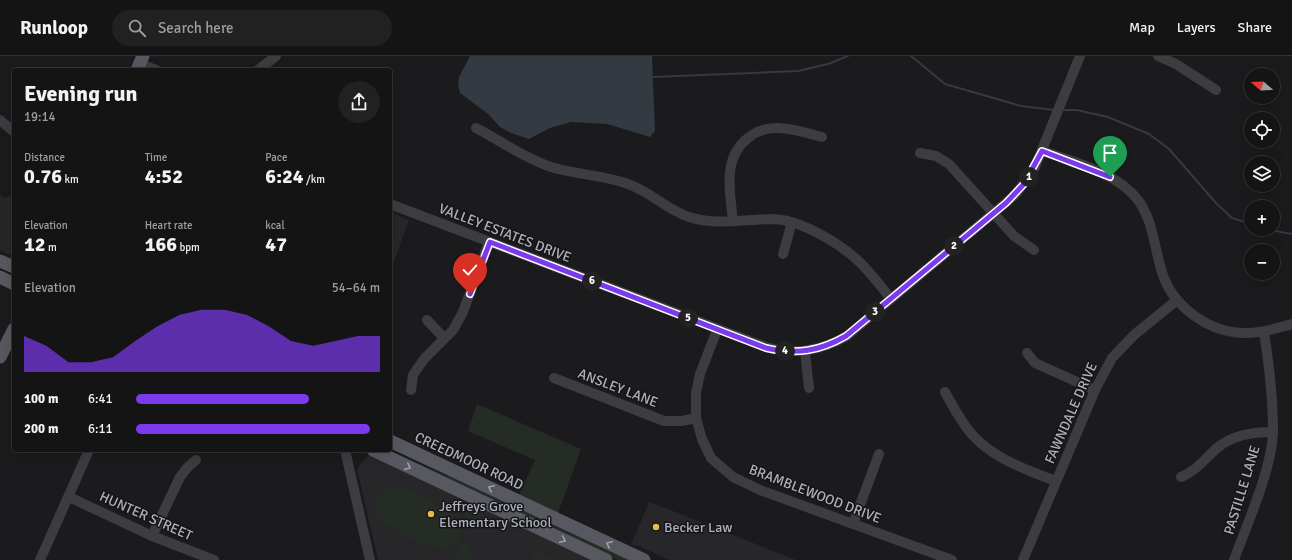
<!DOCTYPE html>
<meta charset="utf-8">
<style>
body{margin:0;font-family:Signika,sans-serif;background:#212122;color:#f1f3f6;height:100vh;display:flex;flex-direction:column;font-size:15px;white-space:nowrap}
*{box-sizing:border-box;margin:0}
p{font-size:13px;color:#9d9ea0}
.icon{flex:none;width:22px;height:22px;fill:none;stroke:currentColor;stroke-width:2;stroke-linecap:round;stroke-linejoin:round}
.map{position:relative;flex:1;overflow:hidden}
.panel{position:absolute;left:12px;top:12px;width:380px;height:384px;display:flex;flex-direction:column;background:#141415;border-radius:4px;box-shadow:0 4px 16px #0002,0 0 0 1px #333334}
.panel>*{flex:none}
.needle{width:26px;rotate:289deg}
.fabs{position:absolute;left:1244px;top:12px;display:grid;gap:8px}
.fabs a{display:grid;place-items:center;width:36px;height:36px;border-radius:50%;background:#141415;box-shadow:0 4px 16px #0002,0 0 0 1px #333334;font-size:20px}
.pin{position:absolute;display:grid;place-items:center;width:34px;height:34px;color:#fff;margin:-41px -17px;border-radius:50% 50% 50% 0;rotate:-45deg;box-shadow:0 0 4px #0007}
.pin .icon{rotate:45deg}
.km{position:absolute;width:20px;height:20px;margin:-10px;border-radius:50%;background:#222;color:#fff;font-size:11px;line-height:20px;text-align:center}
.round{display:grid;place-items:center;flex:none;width:42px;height:42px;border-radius:21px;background:#212122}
.head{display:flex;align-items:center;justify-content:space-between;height:68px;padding:0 12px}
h1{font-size:22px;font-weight:700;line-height:30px}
.stats{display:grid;grid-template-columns:repeat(3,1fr);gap:6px;height:68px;padding:4px 12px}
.stats div{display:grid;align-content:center}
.stats b{font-size:20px;font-weight:700}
.stats small{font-size:11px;font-weight:400}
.stats p{font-size:11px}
.chart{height:112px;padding:8px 12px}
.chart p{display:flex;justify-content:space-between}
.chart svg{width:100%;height:72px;margin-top:4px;fill:#7c3aed;opacity:.7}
ul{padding:0 12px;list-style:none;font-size:13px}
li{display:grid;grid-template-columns:64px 48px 1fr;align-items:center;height:30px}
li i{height:10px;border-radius:5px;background:#7c3aed}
header{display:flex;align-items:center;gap:24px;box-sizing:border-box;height:56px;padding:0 20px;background:#141415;border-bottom:1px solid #333334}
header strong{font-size:19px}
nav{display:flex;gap:22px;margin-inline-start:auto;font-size:14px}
.search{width:280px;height:36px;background:#212122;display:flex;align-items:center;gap:10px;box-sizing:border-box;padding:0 14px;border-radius:22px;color:#9d9ea0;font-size:15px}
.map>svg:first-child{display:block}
.built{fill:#272629}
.green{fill:#252c26}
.water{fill:#333a41}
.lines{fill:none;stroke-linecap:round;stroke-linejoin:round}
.stream{stroke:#333a41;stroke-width:2}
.minor{stroke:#3c3c41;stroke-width:10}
.major{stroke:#585960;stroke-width:13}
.oneway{stroke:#9d9fa9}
.route-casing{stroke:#fff;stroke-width:8}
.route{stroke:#7c3aed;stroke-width:5}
.poi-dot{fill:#e2be4d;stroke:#161517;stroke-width:1.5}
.labels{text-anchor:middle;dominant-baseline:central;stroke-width:3;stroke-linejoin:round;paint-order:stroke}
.street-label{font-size:14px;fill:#aeb1bb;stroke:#161517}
.poi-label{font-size:14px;fill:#aeb1bb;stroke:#161517;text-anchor:start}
</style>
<header>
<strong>Runloop</strong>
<div class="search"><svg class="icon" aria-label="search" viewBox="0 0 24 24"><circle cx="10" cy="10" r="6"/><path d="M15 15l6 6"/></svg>Search here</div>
<nav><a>Map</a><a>Layers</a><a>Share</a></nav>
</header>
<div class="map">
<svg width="1292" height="504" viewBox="0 0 1292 504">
<rect width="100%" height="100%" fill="#1b1a1c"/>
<!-- built -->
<g class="built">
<polygon points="14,138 14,201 0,194 0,139 5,142"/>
<polygon points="390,156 409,164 390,217"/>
<polygon points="368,399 591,504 378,504 357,413"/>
<polygon points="649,446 668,453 796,504 669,504 637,489 631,489"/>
</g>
<!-- green -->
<g class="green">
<polygon points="477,348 581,393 558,457 519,439 535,404 468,375"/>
<polygon points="383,394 389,394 442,418 473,428 634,504 618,504"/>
<path d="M392,430L406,432L452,458L461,472C464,504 423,491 404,479C396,474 383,469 378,461C369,448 380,434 392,430Z"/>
<polygon points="474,456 480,457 488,466 487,469 463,469 469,458"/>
<circle cx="464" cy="495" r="7"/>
<polygon points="536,494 552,503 551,504 531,504"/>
</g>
<!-- water -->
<polygon class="water" points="470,0 652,0 655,75 650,81 607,68 571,66 550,72 529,83 511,77 500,71 488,58 460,37 458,29 459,21"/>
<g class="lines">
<!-- stream -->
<g class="stream">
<polyline points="911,0 945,28 1021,50 1054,54"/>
<polyline points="653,21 798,15 828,8 848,0"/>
<polyline points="1062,54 1077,54 1108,61 1149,78 1169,93 1216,147 1232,162 1251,168"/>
<polyline points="1265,173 1292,178"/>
</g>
<!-- minor -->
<g class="minor">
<polyline points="1158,0 1176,8 1216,34"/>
<polyline points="140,8 156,14"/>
<polyline points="258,14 276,0"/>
<polyline points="0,64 14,76"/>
<path d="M476,72C501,85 524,102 551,111C577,119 604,119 628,128C651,136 667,154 689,161C717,170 746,163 774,163C799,164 836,185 855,202C869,214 880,229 891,243"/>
<path d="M1042,95C1075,106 1116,116 1138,144C1153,165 1154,189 1161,213C1171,250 1209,278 1248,277C1263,277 1277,272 1292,268"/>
<polyline points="920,97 936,100 949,108 1014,180 1034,194"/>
<path d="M390,148L766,291C796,299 820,295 847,280L1015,139L1035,111L1080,0"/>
<path d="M733,165C730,136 722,102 748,82C756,75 766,72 777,72C792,72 807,77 822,81"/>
<polyline points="783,198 792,166"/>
<polyline points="427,264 444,282"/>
<polyline points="717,274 700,318 696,337 696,362 702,383 711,402 733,421 760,434 952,504"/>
<polyline points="805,296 809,332"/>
<polyline points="1027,297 1035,307 1095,334"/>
<polyline points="554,322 664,365 682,365 696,362"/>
<polyline points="411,334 413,319 424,303 453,274 463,256 489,186"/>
<path d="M945,336C951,347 957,358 964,368C984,399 1023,413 1056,425"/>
<polyline points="345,394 370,504"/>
<path d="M1181,421C1196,415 1205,403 1217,392C1233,379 1252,376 1273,376"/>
<polyline points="69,441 152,480 214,504"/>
<polyline points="853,468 879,398"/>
<polyline points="152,480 180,421 187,412 196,404"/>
<polyline points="40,504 89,394"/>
<polyline points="1023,504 1095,334 1112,302 1134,279 1177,244"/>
<path d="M1234,504C1247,468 1272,413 1273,376C1273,343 1269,308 1264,276"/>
</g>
<!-- major -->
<g class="major">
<polyline points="137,14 143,0"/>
<polyline points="0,205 14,211"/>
<polyline points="0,221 14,228"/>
<polyline points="0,301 14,273"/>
<polyline points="390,385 644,504"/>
<polyline points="373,394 606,504"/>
</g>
</g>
<!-- one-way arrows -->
<defs><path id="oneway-chevron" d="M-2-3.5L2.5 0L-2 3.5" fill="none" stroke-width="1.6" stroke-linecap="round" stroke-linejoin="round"/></defs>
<g class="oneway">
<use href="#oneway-chevron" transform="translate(408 411) rotate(25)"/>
<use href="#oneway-chevron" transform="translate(491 432) rotate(-155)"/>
<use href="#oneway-chevron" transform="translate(563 484) rotate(25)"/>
<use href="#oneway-chevron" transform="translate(609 488) rotate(-155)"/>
</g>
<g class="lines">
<!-- route casing -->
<g class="route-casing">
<path id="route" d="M470,238L490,186L766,292C796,299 820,295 846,280L1006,147L1024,128L1042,95L1110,121"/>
</g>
<!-- route -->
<use href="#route" class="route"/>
</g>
<!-- markers -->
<g class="poi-dot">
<circle cx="431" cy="458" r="4"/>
<circle cx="656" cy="471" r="4"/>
</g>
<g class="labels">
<!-- street labels -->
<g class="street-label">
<text transform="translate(505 177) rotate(21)">VALLEY ESTATES DRIVE</text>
<text transform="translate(618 332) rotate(21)">ANSLEY LANE</text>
<text transform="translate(1071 357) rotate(-66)">FAWNDALE DRIVE</text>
<text transform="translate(469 405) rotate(25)">CREEDMOOR ROAD</text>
<text transform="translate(1242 434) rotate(-73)">PASTILLE LANE</text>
<text transform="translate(815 438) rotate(21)">BRAMBLEWOOD DRIVE</text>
<text transform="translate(146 460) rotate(24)">HUNTER STREET</text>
</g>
<!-- poi labels -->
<g class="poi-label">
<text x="439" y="450">Jeffreys Grove<tspan x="439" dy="16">Elementary School</tspan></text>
<text x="664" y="471">Becker Law</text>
</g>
</g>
</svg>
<div class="fabs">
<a><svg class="needle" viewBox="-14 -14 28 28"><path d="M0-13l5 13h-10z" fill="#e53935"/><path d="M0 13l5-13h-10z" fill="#9d9ea0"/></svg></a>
<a><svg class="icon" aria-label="locate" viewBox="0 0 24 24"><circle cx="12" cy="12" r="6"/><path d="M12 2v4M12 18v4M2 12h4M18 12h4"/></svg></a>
<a><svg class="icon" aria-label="layers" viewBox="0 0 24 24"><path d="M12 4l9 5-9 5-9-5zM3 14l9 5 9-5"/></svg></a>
<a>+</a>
<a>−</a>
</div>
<div class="pin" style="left:1110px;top:121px;background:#1e9e55"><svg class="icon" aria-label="arrive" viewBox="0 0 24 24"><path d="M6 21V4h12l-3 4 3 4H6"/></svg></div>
<div class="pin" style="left:470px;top:238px;background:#d93025"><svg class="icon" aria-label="check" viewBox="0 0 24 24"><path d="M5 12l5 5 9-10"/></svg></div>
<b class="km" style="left:1029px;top:121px">1</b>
<b class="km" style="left:954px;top:190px">2</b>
<b class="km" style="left:875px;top:256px">3</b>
<b class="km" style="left:785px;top:295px">4</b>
<b class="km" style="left:688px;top:262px">5</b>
<b class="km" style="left:592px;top:225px">6</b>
<section class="panel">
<div class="head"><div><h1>Evening run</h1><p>19:14</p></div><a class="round"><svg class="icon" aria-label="share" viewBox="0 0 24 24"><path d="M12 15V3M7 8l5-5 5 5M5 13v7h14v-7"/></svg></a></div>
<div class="stats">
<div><p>Distance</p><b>0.76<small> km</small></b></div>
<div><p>Time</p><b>4:52</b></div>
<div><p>Pace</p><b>6:24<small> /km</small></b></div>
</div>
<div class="stats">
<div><p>Elevation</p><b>12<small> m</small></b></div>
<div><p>Heart rate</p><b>166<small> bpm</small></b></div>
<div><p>kcal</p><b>47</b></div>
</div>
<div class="chart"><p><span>Elevation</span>54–64 m</p>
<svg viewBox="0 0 160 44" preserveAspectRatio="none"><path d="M0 44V22L10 28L20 38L30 38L40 35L50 25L60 16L70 9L80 6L90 6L100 9L110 16L120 25L130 28L140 25L150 22L160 22V44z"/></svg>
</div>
<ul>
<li><b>100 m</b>6:41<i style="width:71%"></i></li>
<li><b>200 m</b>6:11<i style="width:96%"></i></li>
</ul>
</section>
</div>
